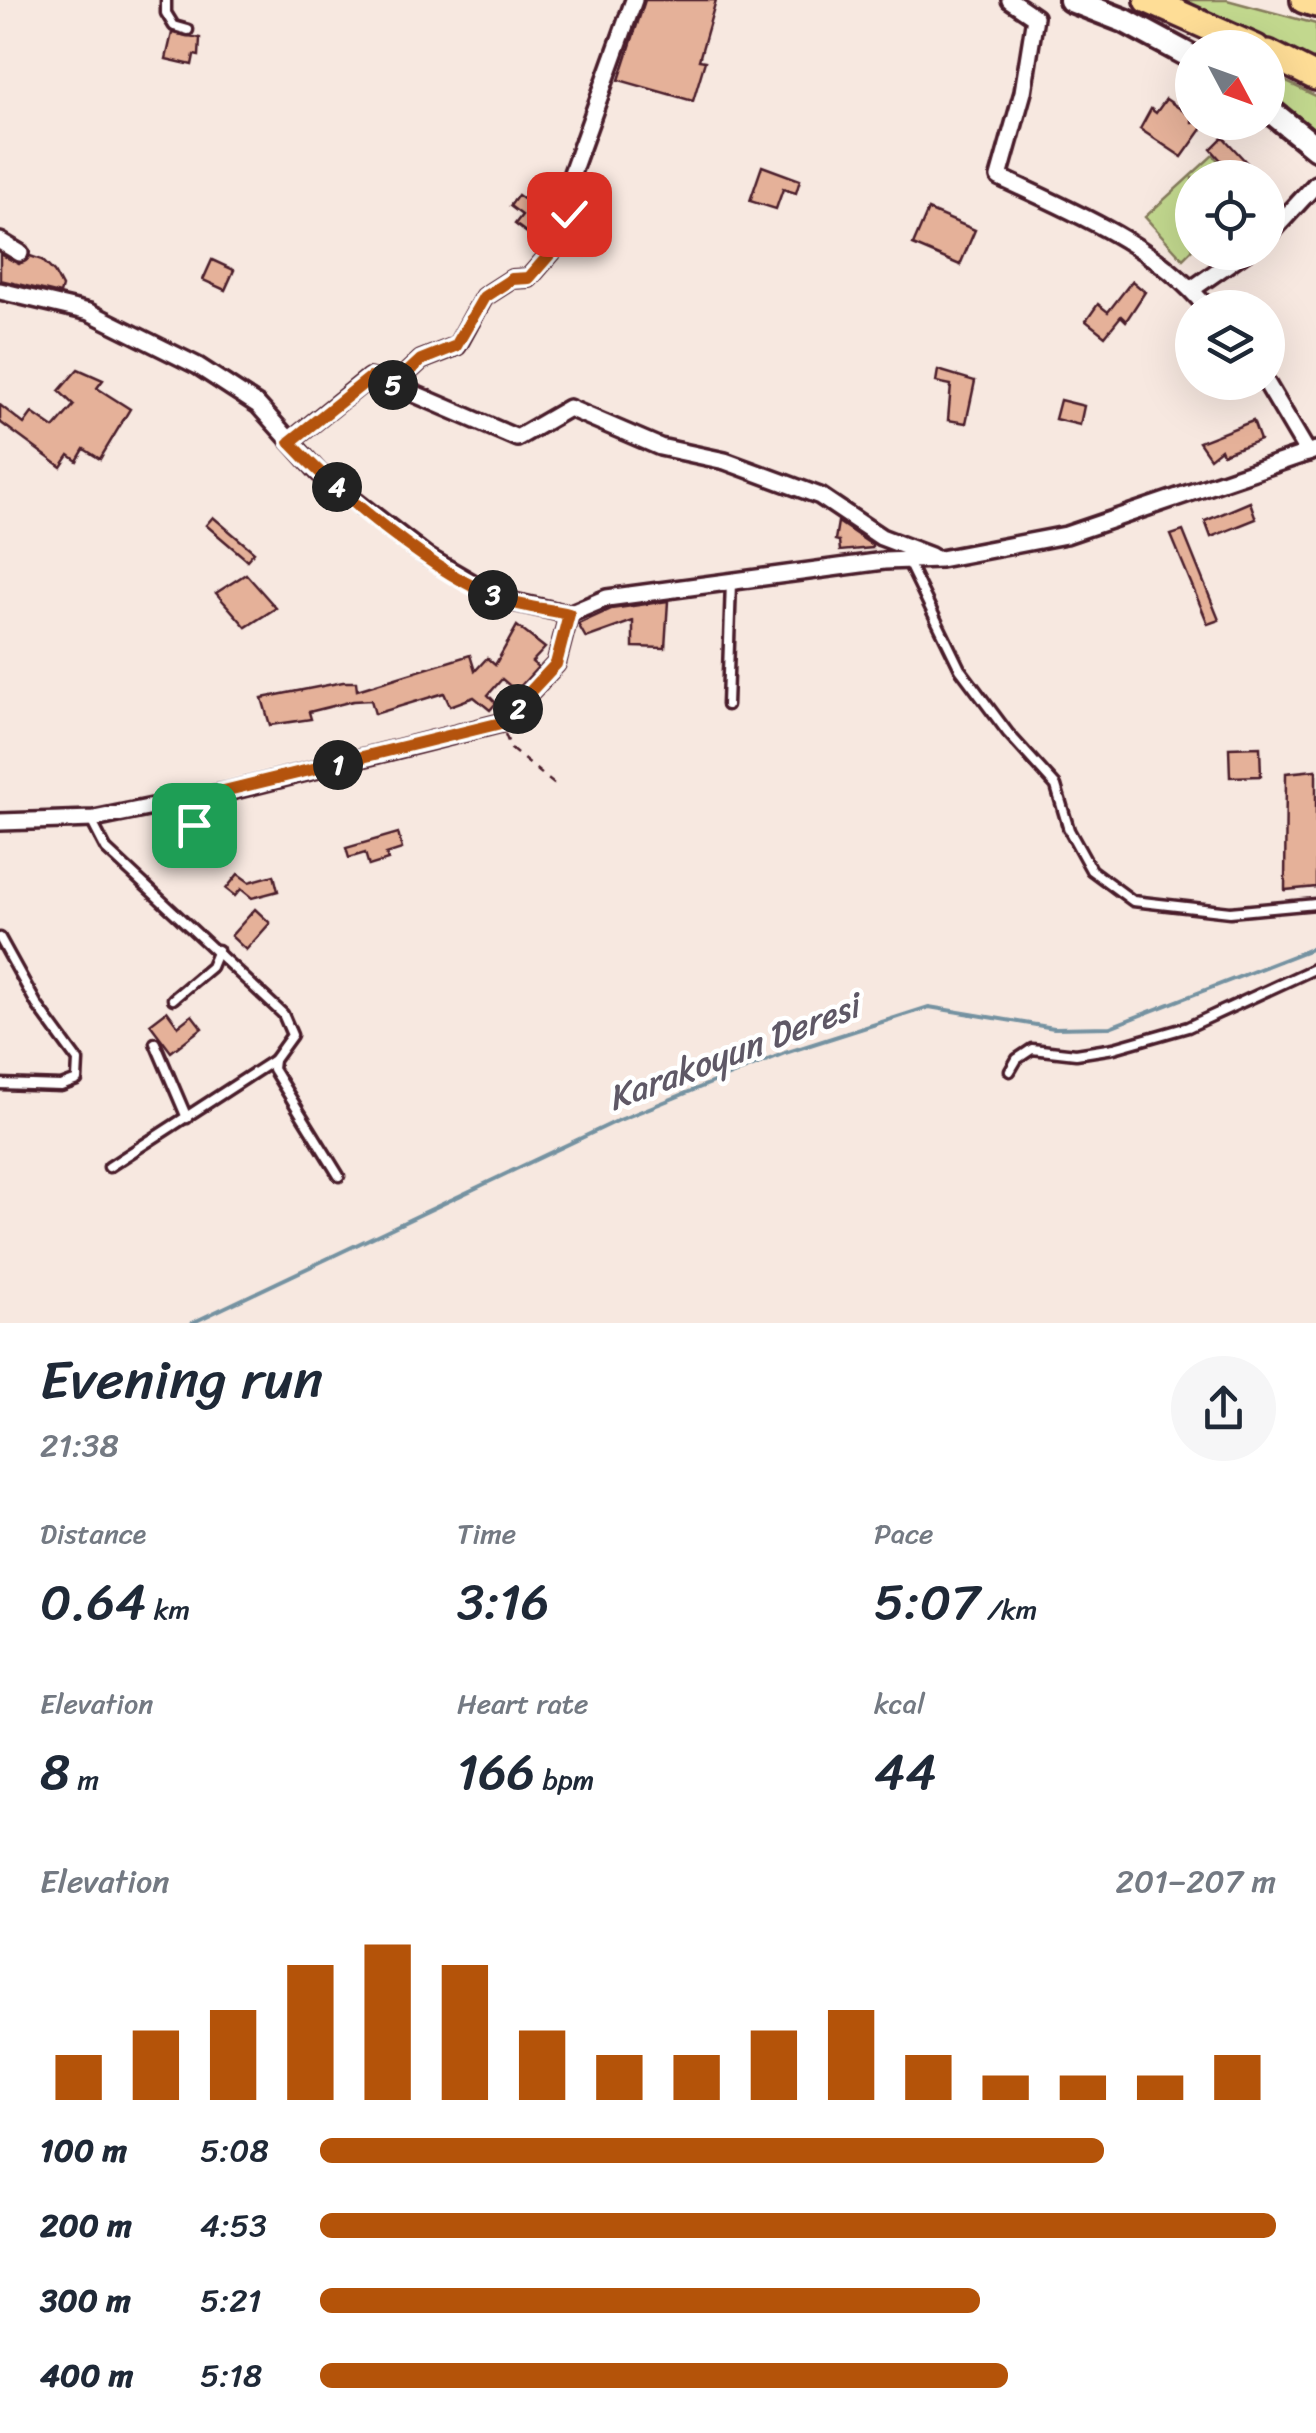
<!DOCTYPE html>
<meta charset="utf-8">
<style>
body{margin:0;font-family:Sriracha,sans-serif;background:#f6f6f7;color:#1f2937;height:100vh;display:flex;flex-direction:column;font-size:38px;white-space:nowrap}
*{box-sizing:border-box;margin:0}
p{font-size:32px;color:#747a83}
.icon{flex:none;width:55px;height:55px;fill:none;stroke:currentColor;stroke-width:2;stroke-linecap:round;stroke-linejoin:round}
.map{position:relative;height:1323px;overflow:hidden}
.side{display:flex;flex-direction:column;background:#fff;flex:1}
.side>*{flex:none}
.needle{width:65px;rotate:131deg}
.fabs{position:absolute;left:1175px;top:30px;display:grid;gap:20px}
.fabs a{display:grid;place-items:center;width:110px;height:110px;border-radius:50%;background:#fff;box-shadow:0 10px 40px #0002;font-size:50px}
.pin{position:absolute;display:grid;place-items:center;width:85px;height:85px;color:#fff;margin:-42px;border-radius:20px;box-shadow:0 5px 15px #0006}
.km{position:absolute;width:50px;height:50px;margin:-25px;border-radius:50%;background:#222;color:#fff;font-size:28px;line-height:50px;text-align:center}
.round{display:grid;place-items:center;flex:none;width:105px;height:105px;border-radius:52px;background:#f6f6f7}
.head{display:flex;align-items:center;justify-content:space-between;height:170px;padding:0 40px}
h1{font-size:55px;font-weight:600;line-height:75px}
.stats{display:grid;grid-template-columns:repeat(3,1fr);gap:15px;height:170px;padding:10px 40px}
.stats div{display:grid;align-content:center}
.stats b{font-size:50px;font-weight:600}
.stats small{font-size:28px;font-weight:400}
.stats p{font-size:28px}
.chart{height:280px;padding:20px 40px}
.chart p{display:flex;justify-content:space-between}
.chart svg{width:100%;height:180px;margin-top:10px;stroke:#b45309;stroke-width:6}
ul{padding:0 40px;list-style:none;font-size:32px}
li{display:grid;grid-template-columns:160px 120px 1fr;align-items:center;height:75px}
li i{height:25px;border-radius:12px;background:#b45309}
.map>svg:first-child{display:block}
.green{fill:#c2d88e;stroke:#867c5c;stroke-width:2.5}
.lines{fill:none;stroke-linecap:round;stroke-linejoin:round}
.stream{stroke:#7592a1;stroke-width:4}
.building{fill:#e5b199;stroke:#4a1f2b;stroke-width:2.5}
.lane-casing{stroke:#4a1f2b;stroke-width:15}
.street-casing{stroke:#4a1f2b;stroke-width:22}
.secondary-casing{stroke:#4a1f2b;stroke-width:30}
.primary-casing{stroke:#4a1f2b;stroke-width:32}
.path{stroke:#4a1f2b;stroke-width:2.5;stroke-dasharray:8 8;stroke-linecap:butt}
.lane{stroke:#fff;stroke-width:8}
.street{stroke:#fff;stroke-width:15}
.secondary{stroke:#fff;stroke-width:22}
.primary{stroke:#fedd96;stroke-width:25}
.route-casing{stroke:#fff;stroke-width:20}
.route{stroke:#b45309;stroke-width:12}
.labels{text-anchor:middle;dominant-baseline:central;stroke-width:9;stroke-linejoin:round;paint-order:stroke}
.water-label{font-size:35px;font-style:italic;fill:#5f5866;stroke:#fff}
</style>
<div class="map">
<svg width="1316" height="1323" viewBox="0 0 1316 1323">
<rect width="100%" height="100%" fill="#f7e8e0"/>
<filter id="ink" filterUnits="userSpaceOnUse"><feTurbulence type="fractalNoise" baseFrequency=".01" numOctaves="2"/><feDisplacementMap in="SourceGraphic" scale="20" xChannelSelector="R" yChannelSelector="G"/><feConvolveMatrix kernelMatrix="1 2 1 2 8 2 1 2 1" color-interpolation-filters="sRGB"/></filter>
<g filter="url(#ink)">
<!-- green -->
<g class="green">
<polygon points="1164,0 1227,0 1316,24 1316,63"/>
<polygon points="1268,73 1316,96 1316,138 1268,98"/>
<polygon points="1213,155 1233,177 1192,178 1192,250 1183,259 1145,217"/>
</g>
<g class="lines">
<!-- stream -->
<polyline class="stream" points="192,1323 617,1121 785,1053 929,1007 1054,1028 1110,1027 1316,947"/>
</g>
<!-- building -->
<g class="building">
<polygon points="645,0 716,0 699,60 705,61 693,101 619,80"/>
<polygon points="172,33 200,38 199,56 194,55 192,65 166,59"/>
<polygon points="1166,99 1192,117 1192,122 1207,122 1182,157 1140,129 1151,109 1156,113"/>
<polygon points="1223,137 1261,178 1237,178 1211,149"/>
<polygon points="762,166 800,180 796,193 783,189 776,209 750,201"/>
<polygon points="518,195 540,211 547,198 558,205 553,224 548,221 535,239 515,224 522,215 510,206"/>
<polygon points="928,210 975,230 960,265 913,245"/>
<polygon points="0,254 19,264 30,256 42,260 54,272 62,287 60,294 0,280"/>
<polygon points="212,260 234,270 225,290 203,280"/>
<polygon points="1132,281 1145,292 1126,321 1121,316 1105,336 1086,321 1098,304 1108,312"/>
<polygon points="78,369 103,380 97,388 130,409 100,459 84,449 77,461 69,455 61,467 0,422 0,405 24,424 32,413 54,428 74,405 59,391"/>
<polygon points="938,370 975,381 966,423 948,420 951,385 936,382"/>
<polygon points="1060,400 1084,406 1080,425 1055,419"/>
<polygon points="1253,421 1260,440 1223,454 1221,449 1210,458 1199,442"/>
<polygon points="1250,502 1256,519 1211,537 1205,521"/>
<polygon points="213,517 254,552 247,560 206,525"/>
<polygon points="838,522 872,545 872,548 840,551 839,541 835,540"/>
<polygon points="1183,531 1219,620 1208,624 1171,535"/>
<polygon points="246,574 276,608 246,627 216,593"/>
<polygon points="668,601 665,648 633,647 633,621 586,638 578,624 611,609"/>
<polygon points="517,626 545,648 532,662 538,667 516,691 502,679 488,695 496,703 490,710 474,697 450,706 444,693 375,714 371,700 353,701 309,712 311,719 270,725 262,698 343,682 356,682 357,690 470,655 475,671 487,658 495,665"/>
<polygon points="1260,747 1261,776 1230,777 1229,748"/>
<polygon points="1316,770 1316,887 1285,890 1286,773"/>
<polygon points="398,833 402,849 386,854 388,860 369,866 365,853 349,858 346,848"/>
<polygon points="238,874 249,882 274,875 278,891 252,898 241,889 235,896 226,889"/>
<polygon points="255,909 270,923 246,950 231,936"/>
<polygon points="167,1011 178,1026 192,1015 202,1028 171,1052 150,1024"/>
</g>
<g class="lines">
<!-- lane casing -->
<g class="lane-casing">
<g id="lane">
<polyline points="166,0 166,13 174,26 188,30"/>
<polyline points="907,560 960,669 1008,733 1056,786 1069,830 1091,870 1133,901 1230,912 1316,904"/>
<polyline points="727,705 731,581"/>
<polyline points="91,820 106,849 283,1014 292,1035 274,1060 273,1069 339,1176"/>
<polyline points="0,938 37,1005 78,1061 77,1080 61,1086 0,1084"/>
<polyline points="173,999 211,967 218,950"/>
<polyline points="155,1043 187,1118"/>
<polyline points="1010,1071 1017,1059 1032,1049 1076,1054 1114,1048 1188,1027 1316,968"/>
<polyline points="109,1167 274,1060"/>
</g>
</g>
<!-- street casing -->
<g class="street-casing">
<g id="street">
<path d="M1010,0L1035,17L1023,92L999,177C1071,211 1155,244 1207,308"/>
<polyline points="1268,236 1316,184"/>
<polyline points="0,241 20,253"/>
<polyline points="1192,289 1245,252"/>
<polyline points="0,291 89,312 198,366 258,405 319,473 428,557 500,599 569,614"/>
<polyline points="1266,382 1308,453"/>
<polyline points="394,385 517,438 569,408 660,447 725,461 820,496 881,537 931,556"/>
<polyline points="291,441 369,378 394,385 421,360 457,346 484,297 512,279 529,278 555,248 569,214 572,173 634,0"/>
<polyline points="0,822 94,819 231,791 501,723 556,664 569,614 607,598 884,561 940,559 1066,535 1316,450"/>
</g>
</g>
<!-- secondary casing -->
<g class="secondary-casing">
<g id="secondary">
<polyline points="1071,0 1125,21 1192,57"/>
<polyline points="1268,109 1316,148"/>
</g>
</g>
<!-- primary casing -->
<g class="primary-casing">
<g id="primary">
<polyline points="1148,0 1256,48"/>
<polyline points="1304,0 1316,4"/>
<polyline points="1268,53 1316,77"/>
</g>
</g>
<!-- path -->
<g class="path">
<polyline points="505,734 511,749 559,788"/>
<polyline points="188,816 225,857"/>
</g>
<!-- lane -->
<use href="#lane" class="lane"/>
<!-- street -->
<use href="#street" class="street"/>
<!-- secondary -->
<use href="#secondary" class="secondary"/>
<!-- primary -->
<use href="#primary" class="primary"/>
</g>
</g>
<g class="lines" filter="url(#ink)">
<!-- route casing -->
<g class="route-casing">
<path id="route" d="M194,825L179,802L501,723L556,664L569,614C547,609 522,607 501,599C437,576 336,492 290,442L370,378L394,385L421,360L456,346L484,297L512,279L529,278L555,248L569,214"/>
</g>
<!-- route -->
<use href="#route" class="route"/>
</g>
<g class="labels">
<!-- water labels -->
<g class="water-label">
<text transform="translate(733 1052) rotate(-21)">Karakoyun Deresi</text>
</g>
</g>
</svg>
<div class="fabs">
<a><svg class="needle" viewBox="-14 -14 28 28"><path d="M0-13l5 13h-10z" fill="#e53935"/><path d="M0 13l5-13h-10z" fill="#747a83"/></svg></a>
<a><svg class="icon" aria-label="locate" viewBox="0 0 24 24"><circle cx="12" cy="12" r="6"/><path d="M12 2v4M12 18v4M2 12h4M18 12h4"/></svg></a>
<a><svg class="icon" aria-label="layers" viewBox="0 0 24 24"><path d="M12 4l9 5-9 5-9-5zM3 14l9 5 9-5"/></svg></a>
</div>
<div class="pin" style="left:194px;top:825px;background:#1e9e55"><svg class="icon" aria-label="arrive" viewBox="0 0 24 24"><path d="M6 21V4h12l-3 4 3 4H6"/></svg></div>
<div class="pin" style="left:569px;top:214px;background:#d93025"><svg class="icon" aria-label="check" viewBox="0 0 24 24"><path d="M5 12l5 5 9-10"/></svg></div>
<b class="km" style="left:338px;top:765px">1</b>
<b class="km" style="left:518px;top:709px">2</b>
<b class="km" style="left:493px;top:595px">3</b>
<b class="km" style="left:337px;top:487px">4</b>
<b class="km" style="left:393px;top:385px">5</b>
</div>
<section class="side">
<div class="head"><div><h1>Evening run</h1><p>21:38</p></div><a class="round"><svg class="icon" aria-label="share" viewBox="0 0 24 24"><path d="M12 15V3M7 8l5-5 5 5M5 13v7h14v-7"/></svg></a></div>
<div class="stats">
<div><p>Distance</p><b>0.64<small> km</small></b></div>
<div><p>Time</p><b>3:16</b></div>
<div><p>Pace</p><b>5:07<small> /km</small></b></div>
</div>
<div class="stats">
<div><p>Elevation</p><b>8<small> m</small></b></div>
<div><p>Heart rate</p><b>166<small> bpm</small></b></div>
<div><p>kcal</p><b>44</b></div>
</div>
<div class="chart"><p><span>Elevation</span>201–207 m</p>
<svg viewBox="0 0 160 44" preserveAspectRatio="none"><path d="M5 44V33M15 44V27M25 44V22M35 44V11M45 44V6M55 44V11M65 44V27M75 44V33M85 44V33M95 44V27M105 44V22M115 44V33M125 44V38M135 44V38M145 44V38M155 44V33"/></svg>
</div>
<ul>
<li><b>100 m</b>5:08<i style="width:82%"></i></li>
<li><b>200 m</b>4:53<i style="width:100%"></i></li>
<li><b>300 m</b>5:21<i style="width:69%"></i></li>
<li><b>400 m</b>5:18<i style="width:72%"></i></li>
</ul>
</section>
